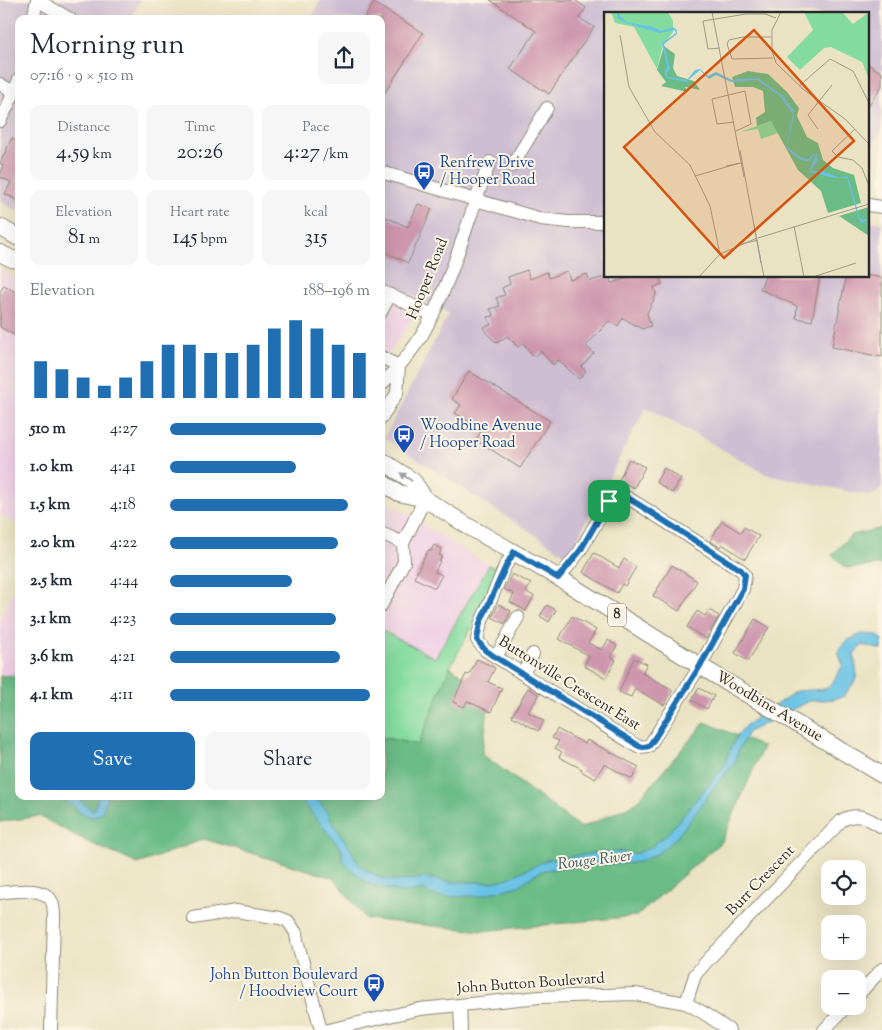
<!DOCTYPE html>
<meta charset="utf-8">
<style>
body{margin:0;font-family:"Sorts Mill Goudy",serif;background:#f6f6f7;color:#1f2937;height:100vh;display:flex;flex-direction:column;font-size:19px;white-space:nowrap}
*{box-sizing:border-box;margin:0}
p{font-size:16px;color:#747a83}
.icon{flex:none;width:28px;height:28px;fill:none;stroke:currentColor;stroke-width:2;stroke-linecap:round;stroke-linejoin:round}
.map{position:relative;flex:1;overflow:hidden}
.panel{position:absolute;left:15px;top:15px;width:370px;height:785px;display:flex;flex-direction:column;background:#fff;border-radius:10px;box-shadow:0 5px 20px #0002}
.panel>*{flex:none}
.tools{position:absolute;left:821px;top:860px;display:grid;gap:10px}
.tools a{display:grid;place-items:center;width:45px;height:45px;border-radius:10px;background:#fff;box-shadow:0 5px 20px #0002;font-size:25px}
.pin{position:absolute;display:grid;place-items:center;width:42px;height:42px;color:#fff;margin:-21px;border-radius:10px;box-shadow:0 2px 8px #0006}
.round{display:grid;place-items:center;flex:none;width:52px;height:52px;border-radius:10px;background:#f6f6f7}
.headline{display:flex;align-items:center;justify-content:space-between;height:85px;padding:0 15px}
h1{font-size:28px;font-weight:600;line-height:38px}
.metrics{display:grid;grid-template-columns:repeat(3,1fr);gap:8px;height:85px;padding:5px 15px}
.metrics div{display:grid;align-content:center;border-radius:10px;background:#f6f6f7;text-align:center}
.metrics b{font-size:21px;font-weight:600}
.metrics small{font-size:14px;font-weight:400}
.metrics p{font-size:14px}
.chart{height:140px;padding:10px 15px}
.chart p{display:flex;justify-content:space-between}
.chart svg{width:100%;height:90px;margin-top:5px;stroke:#1f6fb2;stroke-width:6}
.primary-button{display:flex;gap:10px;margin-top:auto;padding:10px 15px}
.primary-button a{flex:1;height:58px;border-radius:10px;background:#1f6fb2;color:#fff;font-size:20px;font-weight:600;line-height:58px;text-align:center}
.primary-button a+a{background:#f6f6f7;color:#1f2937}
ul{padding:0 15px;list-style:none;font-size:16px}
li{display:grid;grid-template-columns:80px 60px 1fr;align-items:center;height:38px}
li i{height:12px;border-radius:6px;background:#1f6fb2}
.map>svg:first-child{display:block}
.built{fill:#f0d0e5}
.industrial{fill:#cebed2}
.green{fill:#84db9f;stroke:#588365}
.forest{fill:#6bbb86;stroke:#4b7358}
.water{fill:#67c2e5;stroke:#497688}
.building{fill:#cd96ad}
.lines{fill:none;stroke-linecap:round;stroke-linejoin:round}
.minor-casing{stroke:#8a8777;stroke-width:14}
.major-casing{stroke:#8a8777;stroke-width:18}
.minor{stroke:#fff;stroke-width:12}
.major{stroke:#fff;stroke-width:16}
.oneway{fill:#a0a0a0}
.route-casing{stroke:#fff;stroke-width:10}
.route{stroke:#1f6fb2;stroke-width:6}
.labels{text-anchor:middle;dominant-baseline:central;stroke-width:4;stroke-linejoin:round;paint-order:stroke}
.shield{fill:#fcf5e5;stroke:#6a6863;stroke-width:1}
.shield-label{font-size:14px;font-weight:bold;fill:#2b2b2b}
.transit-label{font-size:15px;fill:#164399;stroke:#fcf5e5;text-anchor:start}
.street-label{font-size:15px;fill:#2b2b2b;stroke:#fcf5e5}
.water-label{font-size:16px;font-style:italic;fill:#3d5863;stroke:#fcf5e5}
.inset-road{fill:none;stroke:#9e9986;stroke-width:1}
.view{fill:#d5540f;fill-opacity:0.15;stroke:#d5540f;stroke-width:2.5}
.inset-edge{fill:none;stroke:#2b2b2b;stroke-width:2.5}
</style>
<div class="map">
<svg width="882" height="1030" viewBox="0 0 882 1030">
<rect width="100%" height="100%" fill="#fcf5e5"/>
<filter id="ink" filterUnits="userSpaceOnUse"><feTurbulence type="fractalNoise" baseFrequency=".02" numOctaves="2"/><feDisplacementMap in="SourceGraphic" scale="10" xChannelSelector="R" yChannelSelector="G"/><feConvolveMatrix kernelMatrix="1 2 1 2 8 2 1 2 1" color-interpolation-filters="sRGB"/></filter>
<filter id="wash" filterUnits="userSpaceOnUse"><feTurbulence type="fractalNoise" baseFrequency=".0096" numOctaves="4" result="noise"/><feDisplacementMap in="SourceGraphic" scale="20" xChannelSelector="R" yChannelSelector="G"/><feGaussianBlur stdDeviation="1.12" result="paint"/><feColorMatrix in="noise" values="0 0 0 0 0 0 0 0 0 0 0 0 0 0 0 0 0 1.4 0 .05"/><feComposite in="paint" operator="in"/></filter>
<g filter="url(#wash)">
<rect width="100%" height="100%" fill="#eae3c3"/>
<!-- built -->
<g class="built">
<polygon points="0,269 19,281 19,525 0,515"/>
<polygon points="381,281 423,301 381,367"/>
<polygon points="381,499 502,573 450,667 418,745 381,737"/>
<polygon points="19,579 19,675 0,676 0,618"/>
</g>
<!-- industrial -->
<g class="industrial">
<polygon points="0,0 140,0 131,19 19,19 19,212 0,201"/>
<polygon points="321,0 882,0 882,131 868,153 868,14 606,14 606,276 868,276 868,221 882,223 882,489 871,496 766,474 646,407 568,556 384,438 449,314 381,281 381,19 310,19"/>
</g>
<!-- green -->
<polygon class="green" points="489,565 502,573 450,667 418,745 381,737 381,630 435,658"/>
<!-- forest -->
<g class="forest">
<polygon points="882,528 882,565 846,568 832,555 851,535"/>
<polygon points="450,667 490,693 482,754 581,828 636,803 705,722 763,747 722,841 637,916 482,931 366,919 334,878 204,839 138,864 88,842 39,816 0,822 0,676 19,675 19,796 381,796 381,737 418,745"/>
</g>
<!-- water -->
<g class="water">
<polygon points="861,634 878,635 882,640 882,650 863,645 854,653 857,675 855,681 844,696 835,699 809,701 748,732 739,749 734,764 717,783 695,814 675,839 655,855 639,862 618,864 593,864 544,870 532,876 519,886 478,896 439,897 432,895 424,890 403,893 369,884 347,866 343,861 342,850 298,796 314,796 328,812 332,822 350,848 360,866 380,878 397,881 425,878 452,882 491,882 506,879 547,860 596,853 620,852 630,854 638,853 651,847 668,833 724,766 730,749 739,733 745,726 796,691 825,689 831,685 843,665 838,652 845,642"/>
<path d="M60,796C64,796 69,795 73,796C82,798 85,808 94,810L98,796H106L107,799L102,813L93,817L82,814Z"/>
</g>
<g id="blocks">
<!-- building -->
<g class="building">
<polygon points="490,0 575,0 586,8 579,18 594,27 549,94 510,69 536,31"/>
<polygon points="374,3 423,33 381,99 381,19 364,19"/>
<polygon points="868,64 882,73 882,86 868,106"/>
<polygon points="12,138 19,142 19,201 5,194 11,182 0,177 3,166 0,163"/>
<polygon points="418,204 432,209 408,263 381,250 381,215 408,227"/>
<polygon points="527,270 530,279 547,272 549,278 567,271 570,280 587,274 590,281 609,276 611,283 628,278 628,276 659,276 662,284 654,287 656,295 647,313 651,326 642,329 623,318 618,326 609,321 586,346 594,353 581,367 586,371 579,379 558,360 553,365 541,351 534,357 523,343 518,347 507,336 497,343 487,334 483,327 491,325 487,317 494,316 490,309 500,306 496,298 505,295 502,288 510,284 508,277"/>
<polygon points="765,276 820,276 812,321 796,318 797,306 760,289"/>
<polygon points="846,276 872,276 882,278 882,357 832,347"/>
<polygon points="4,285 19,294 19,338 0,327 0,292"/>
<polygon points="469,371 550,421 520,468 476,440 482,430 455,413 461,405 452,399"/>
<polygon points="629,459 645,467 634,488 619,480"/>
<polygon points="664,468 681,479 672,493 656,482"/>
<polygon points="722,521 741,533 744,527 759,536 745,559 722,544 720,547 710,541"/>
<polygon points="434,545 442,549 439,555 442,556 435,572 442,575 435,588 414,578 428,550 431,551"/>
<polygon points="594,553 619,568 624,559 636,567 625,586 622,584 617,593 583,572"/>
<polygon points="672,565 697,581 679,611 653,596"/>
<polygon points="512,574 531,584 526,592 534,596 526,611 510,602 514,594 504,589"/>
<polygon points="499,604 511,611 505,624 492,617"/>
<polygon points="547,605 556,610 549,622 540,616"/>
<polygon points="709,610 719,616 706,639 687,627 697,611 705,616"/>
<polygon points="572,616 596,630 588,643 602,650 608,640 617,646 610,657 616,660 606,678 584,666 589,656 559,639"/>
<polygon points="755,619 769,627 748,661 735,653"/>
<polygon points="634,658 647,664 642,673 673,690 664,705 635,689 631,697 619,692"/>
<polygon points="477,659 495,668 488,682 502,688 491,712 467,701 464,707 453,702 466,674 469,675"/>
<polygon points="528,688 539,695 528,712 544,721 538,731 512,716"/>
<polygon points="699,688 714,696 707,709 692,700"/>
<polygon points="557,729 585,744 587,740 639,767 632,779 604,764 595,779 581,771 582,769 559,757 562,752 555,748 559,741 552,738"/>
</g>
</g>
</g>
<g filter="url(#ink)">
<use href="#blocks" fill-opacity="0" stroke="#8a8777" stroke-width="1"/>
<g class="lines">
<!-- minor casing -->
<g class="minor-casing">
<g id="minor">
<polyline points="37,0 70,19"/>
<polyline points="33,19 37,0"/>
<polyline points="0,84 14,93"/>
<polyline points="0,121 14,93 19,79"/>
<polyline points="512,166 547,108"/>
<polyline points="381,172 541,219 568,222 606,222"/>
<polyline points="868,205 882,207"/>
<polyline points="381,291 433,315"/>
<polyline points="381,312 390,295"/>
<polyline points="381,357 399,366"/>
<path d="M381,385C396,370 411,353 422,335C453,281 467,219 490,162"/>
<polyline points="381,418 397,393 399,366"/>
<polyline points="381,533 403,543 425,499"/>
<polyline points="514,553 505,566 481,623 477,640 485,650 493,655 638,747 649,746 700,666 743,589 745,575 741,570 641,506 628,498 618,497 609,501 580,551 559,578"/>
<polyline points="381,606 404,562 403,543"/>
<polyline points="496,657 518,617"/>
<polyline points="523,674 533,654"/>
<path d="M0,893C14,891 45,886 52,902C54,907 54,913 54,918L51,1030"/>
<polyline points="193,918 236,911 280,918 288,921 296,933 297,940 321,1030"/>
<polyline points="858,995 882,969"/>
<path d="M686,1003L695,975L706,962L842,820C858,812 868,818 882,827"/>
<polyline points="460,1005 461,1030"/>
<polyline points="328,1030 420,1009 540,997 635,994 686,1003 702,1012 729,1030"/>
<polyline points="824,1030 847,1006"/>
</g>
</g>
<!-- major casing -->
<g class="major-casing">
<g id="major">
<polyline points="0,227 19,238"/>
<polyline points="0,253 12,259 19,260"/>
<polyline points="381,460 413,481 425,499"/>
<polyline points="381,482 399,493 425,499 471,528 559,578 700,666 882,775"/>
</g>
</g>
<!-- minor -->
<use href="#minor" class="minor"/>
<!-- major -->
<use href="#major" class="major"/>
</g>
<!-- one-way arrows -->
<defs><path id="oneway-solid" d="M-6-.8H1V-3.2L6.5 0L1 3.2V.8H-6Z" transform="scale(1.25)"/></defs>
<use class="oneway" href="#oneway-solid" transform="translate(406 477) rotate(-145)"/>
</g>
<g class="lines" filter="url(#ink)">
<!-- route casing -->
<g class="route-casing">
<path id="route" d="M618,497L628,498L641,506L741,570L745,575L743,589L700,666L656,736L649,746C642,748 639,747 633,742L492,655L485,650L477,640L480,623L506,566L514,552L558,578L580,551L609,501Z"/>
</g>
<!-- route -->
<use href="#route" class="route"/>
</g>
<!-- icons -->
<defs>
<g id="bus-pin" transform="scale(1.125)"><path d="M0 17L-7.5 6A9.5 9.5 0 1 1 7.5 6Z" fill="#1a4fb4" stroke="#fcf5e5"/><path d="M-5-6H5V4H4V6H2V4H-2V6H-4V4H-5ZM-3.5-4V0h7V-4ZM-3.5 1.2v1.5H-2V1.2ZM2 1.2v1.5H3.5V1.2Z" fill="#fff"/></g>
</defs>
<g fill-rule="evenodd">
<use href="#bus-pin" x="424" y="172"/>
<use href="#bus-pin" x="404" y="435"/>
<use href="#bus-pin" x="374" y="984"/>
</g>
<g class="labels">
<!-- shield labels -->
<rect class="shield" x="608" y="603.5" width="18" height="23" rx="4"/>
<g class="shield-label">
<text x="617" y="615">8</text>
</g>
<!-- transit labels -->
<g class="transit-label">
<text x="440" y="163">Renfrew Drive<tspan x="440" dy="17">/ Hooper Road</tspan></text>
<text x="420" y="426">Woodbine Avenue<tspan x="420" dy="17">/ Hooper Road</tspan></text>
<text x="358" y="975" text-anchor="end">John Button Boulevard<tspan x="358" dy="17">/ Hoodview Court</tspan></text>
</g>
<!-- street labels -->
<g class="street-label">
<text transform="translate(428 279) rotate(-68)">Hooper Road</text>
<text transform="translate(569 684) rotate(32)">Buttonville Crescent East</text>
<text transform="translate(769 707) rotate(31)">Woodbine Avenue</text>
<text transform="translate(761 881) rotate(-46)">Burr Crescent</text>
<text transform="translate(531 984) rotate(-4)">John Button Boulevard</text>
</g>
<!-- water labels -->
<g class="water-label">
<text transform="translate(595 861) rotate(-7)">Rouge River</text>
</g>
</g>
<!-- overview -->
<g transform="translate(604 12)">
<rect width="265" height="265" fill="#eae3c3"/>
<path d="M7,0H64L69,9V20L59,33L53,57L30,15L11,11ZM200,0H238L249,12L265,0V67L258,50L227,35L220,36L196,58L183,45L209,18ZM167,109L174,121L157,127L154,117L136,120Z" fill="#84db9f"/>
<path d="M60,34L71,42L69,56L73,64L90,69L96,78L81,75L84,80L57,74L62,70L53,58ZM144,59L164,62L183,80L195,96L193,104L203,125L214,131L219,148L229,156L250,163L257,191L224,201L217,179L194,158L167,109L153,114L152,106L161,100L159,79L149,75H131L128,65ZM265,195V224L235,204Z" fill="#6bbb86"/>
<path d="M13,0L22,10L49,15L57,19L69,15L73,18V22L60,32L66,57L62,62L64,65L83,68L91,58L96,57L104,64L112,60L128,68L133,67L154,66L179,84L189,97L190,104L183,135L198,146L205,147L209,142H213L214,149L206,159H218L236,166L243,164L245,168L256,207L265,208L258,211L255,208L243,166H231L205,160L212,142L204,150L195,147L182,136L189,102L176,84L153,68L127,70L112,63L105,67L96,58L82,70L63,66L60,62L63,55L58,31L72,21L71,18L56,21L22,11L13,6Z" fill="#67c2e5"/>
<path class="inset-road" d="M108,0L140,165M177,0L168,18V39L172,51L200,78L241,107L265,132M16,23L25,75L51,120L86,153L106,194L116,242M167,25H139L125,28L123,32L128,47L169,46M116,36L104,37L99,9L142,2H161L172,6M195,74L226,47L249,59L265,91M130,110L113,112L108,87L141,79L147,112L132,119M214,117L204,103L228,73M251,117L228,139L234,145L249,148L258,156L265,174M136,138L157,251M122,154L137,151M91,164L136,151M150,213L160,265M190,214L200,265M154,226L265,192M138,232L154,228M95,265L116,242L153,226M209,265L252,251"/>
<path class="view" d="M150,18L250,129L120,246L20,135Z"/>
<rect width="265" height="265" class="inset-edge"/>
</g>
</svg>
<div class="tools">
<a><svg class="icon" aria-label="locate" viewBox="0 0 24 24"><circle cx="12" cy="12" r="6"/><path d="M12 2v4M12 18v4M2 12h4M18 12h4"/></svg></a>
<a>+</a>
<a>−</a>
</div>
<div class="pin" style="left:609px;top:501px;background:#1e9e55"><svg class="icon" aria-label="arrive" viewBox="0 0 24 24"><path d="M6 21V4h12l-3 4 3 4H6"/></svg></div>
<section class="panel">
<div class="headline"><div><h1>Morning run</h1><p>07:16 · 9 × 510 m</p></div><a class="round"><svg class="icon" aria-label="share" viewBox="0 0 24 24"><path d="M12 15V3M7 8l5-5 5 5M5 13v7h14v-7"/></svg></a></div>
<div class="metrics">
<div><p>Distance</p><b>4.59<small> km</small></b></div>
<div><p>Time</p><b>20:26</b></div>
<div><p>Pace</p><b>4:27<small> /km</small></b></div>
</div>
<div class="metrics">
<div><p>Elevation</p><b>81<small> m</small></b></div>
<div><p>Heart rate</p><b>145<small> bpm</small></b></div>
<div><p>kcal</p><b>315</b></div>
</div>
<div class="chart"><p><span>Elevation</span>188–196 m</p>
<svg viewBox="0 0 160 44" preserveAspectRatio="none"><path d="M5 44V26M15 44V30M25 44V34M35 44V38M45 44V34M55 44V26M65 44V18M75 44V18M85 44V22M95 44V22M105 44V18M115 44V10M125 44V6M135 44V10M145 44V18M155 44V22"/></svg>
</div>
<ul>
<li><b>510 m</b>4:27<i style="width:78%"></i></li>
<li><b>1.0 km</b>4:41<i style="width:63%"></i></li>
<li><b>1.5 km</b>4:18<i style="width:89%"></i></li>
<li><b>2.0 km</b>4:22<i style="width:84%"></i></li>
<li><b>2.5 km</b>4:44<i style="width:61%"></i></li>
<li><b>3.1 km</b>4:23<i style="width:83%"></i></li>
<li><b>3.6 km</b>4:21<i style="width:85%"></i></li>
<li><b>4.1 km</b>4:11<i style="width:100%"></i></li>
</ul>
<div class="primary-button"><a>Save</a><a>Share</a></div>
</section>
</div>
